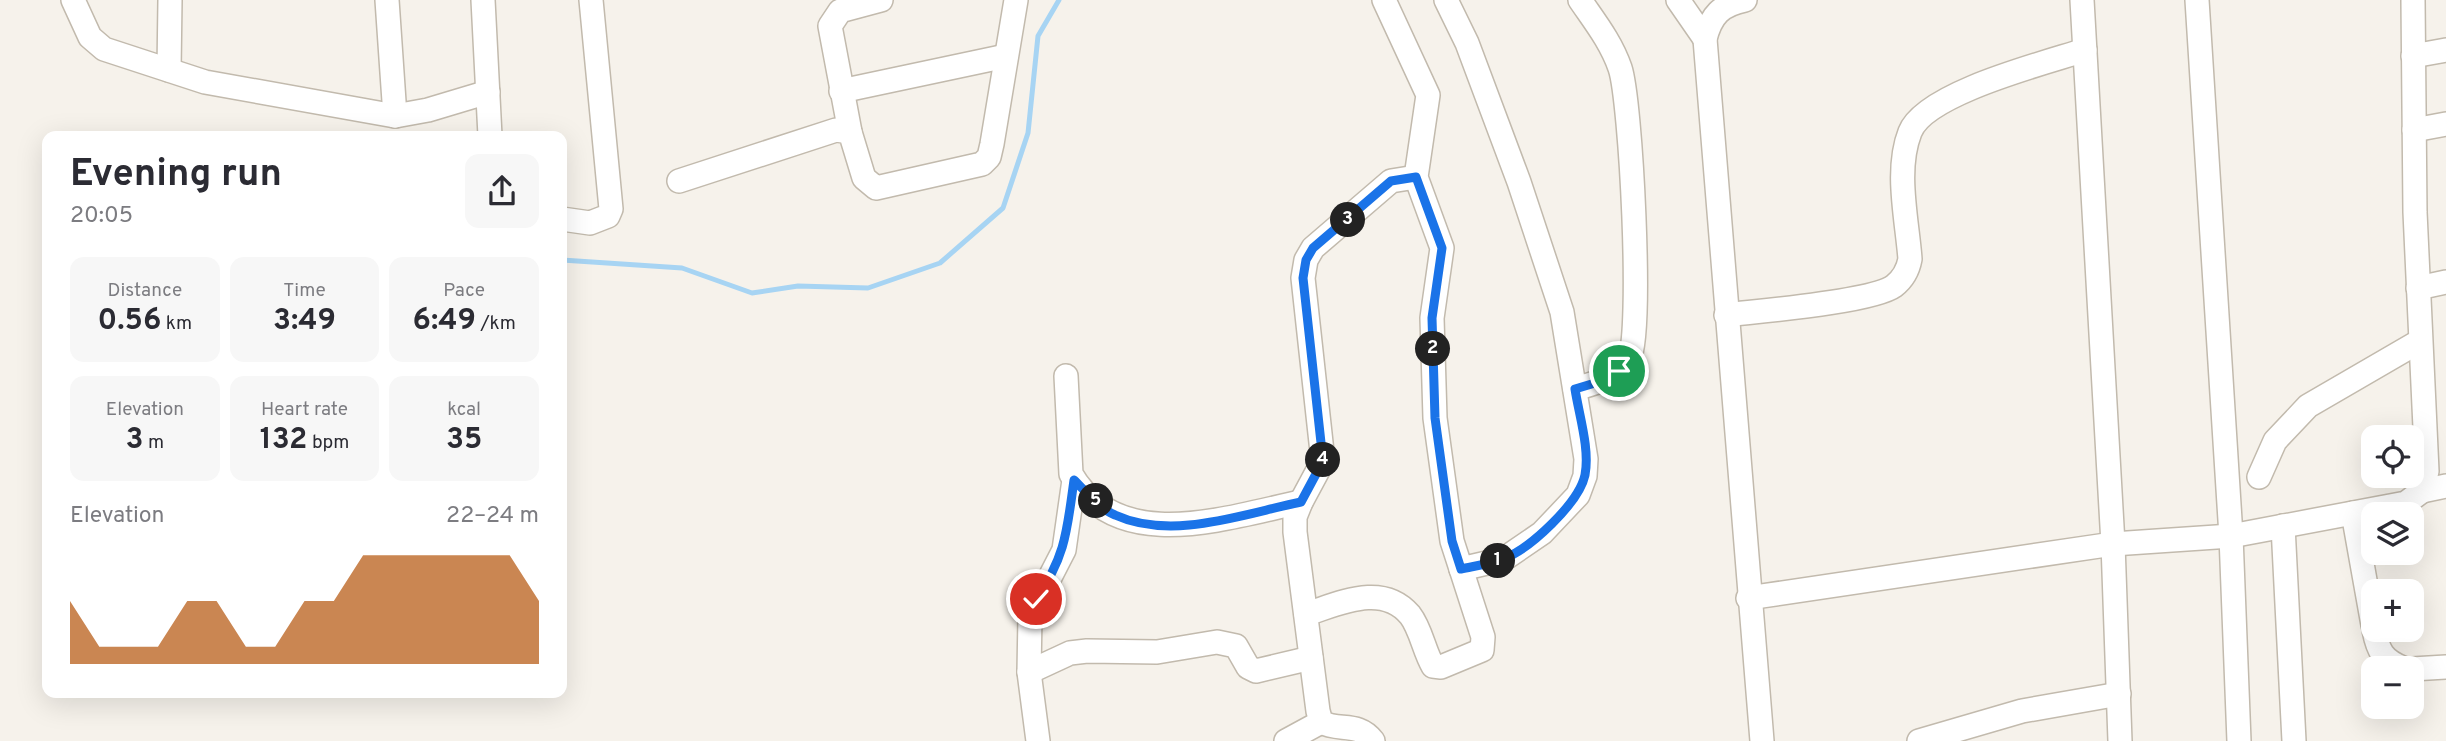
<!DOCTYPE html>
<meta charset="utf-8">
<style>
body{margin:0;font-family:Overpass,sans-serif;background:#f7f7f7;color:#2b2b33;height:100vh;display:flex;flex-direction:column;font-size:26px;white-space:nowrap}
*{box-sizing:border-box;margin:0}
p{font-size:23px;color:#7c7c81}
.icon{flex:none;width:38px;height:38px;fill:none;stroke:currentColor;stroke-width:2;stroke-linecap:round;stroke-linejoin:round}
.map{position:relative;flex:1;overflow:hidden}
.panel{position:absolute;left:42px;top:131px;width:525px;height:567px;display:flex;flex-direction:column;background:#fff;border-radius:14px;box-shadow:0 7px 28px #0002}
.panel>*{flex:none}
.fabs{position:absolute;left:2361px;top:425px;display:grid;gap:14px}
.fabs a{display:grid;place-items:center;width:63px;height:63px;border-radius:14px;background:#fff;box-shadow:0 7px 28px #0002;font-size:35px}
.pin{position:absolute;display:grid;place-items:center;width:60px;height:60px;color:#fff;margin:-30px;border:4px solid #fff;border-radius:50%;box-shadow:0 2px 7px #0007}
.km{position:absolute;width:35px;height:35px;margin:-18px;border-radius:50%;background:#222;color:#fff;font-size:19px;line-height:35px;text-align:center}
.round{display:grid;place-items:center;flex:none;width:74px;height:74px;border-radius:14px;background:#f7f7f7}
.headline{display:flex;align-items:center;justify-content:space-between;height:119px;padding:0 28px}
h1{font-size:38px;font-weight:700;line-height:52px}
.metrics{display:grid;grid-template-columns:repeat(3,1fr);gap:10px;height:119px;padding:7px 28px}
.metrics div{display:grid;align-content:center;border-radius:14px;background:#f7f7f7;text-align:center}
.metrics b{font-size:30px;font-weight:700}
.metrics small{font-size:19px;font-weight:400}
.metrics p{font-size:19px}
.chart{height:196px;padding:14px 28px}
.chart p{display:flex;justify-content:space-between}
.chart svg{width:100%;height:126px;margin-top:7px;fill:#b45309;opacity:.7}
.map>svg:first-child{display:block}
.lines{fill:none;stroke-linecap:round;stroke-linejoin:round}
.stream{stroke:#a7d4f3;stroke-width:5}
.minor-casing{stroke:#c2baad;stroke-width:26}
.minor{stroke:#fff;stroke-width:23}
.route-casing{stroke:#fff;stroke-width:14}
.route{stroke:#1a73e8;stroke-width:9}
</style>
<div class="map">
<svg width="2446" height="741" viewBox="0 0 2446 741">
<rect width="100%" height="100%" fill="#f6f2eb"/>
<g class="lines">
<!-- stream -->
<polyline class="stream" points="562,260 682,268 752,293 798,286 868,288 940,263 1003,208 1028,133 1038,36 1059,0"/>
<!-- minor casing -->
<g class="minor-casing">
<g id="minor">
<polyline points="73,0 90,37 104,49 205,82 395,116 428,110 488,92"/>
<polyline points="387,0 395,116"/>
<polyline points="483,0 490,136"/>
<polyline points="1446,0 1467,43 1519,182 1562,312 1586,459 1585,476 1578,495 1542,533 1504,559 1461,569"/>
<polyline points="1678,0 1705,39"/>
<path d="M1745,0C1721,5 1711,15 1705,39L1762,741"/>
<polyline points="2082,0 2113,544 2120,741"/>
<polyline points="2197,0 2231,536 2239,741"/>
<polyline points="2413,56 2446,50"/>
<polyline points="169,70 170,0"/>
<polyline points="841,91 1006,56"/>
<polyline points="2414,130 2446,124"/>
<polyline points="850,132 830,26 840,11 881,0"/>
<polyline points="679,181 836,130 850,132 864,178 876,188 982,164 989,157 992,144 1016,0"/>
<polyline points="562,219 590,223 608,216 611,209 591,0"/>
<polyline points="2418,288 2446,282"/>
<path d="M1726,315C1759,311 1872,302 1894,286C1903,279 1908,270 1910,259C1907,219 1895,170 1910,132C1925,93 2045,63 2085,50"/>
<path d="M1066,376L1071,474C1118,556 1228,517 1301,502"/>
<path d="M1575,389C1595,383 1618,378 1629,359C1643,333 1631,100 1620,68C1611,42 1595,22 1580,0"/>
<polyline points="2259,477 2275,441 2308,406 2420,341"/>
<polyline points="2422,491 2446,486"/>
<polyline points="2353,513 2373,625"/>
<polyline points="2283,526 2294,741"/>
<polyline points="1748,598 2113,544 2231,536 2406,503 2422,491 2427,471 2415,212 2413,0"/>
<path d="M1306,614C1339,604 1382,582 1410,615C1421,629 1424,651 1433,666L1441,667L1482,650L1483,637L1452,541L1435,418L1432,318L1442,248L1416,177L1428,95L1384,0"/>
<path d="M2374,630C2378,651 2383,660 2403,668"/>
<polyline points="2412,669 2446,667"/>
<polyline points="1029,672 1070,653 1087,651 1157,652 1217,642 1236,646 1248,667 1256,671 1311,658"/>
<polyline points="1038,741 1029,672 1030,616 1064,550 1074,480"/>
<polyline points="1286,741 1321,722"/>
<path d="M1373,741C1358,721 1339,732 1321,722L1318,711L1295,532V517L1301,502L1323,461L1303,278L1306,260L1313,248L1391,181L1416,177"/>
<polyline points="1919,741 2022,711 2119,694"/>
</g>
</g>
<!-- minor -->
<use href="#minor" class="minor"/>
</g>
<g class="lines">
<!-- route casing -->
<g class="route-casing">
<path id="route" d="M1036,599C1066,556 1067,530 1074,480C1086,492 1100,509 1115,515C1172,541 1243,514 1301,502L1323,461L1303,278L1306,260L1313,248L1391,181L1416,177L1442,248L1432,318L1435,418L1452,541L1461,569C1475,566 1490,564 1503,559C1530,549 1579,503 1585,475C1590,449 1579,415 1575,389L1605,380L1619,371"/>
</g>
<!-- route -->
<use href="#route" class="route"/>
</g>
</svg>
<div class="fabs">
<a><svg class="icon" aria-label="locate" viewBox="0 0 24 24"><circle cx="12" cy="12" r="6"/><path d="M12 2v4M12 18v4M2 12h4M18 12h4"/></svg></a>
<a><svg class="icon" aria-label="layers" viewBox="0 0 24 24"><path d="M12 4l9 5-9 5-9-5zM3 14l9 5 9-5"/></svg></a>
<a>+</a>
<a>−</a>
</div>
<div class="pin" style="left:1619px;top:371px;background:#1e9e55"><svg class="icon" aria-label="arrive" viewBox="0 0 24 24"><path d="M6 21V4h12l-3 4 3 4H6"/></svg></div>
<div class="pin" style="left:1036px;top:599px;background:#d93025"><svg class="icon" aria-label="check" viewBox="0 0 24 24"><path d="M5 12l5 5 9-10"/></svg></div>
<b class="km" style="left:1498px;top:561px">1</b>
<b class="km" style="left:1433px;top:349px">2</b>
<b class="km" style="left:1348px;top:220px">3</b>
<b class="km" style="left:1323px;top:460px">4</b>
<b class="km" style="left:1096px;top:501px">5</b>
<section class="panel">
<div class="headline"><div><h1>Evening run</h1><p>20:05</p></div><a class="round"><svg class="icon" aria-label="share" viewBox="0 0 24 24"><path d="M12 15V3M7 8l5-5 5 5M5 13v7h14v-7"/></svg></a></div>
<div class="metrics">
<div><p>Distance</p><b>0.56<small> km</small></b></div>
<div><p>Time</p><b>3:49</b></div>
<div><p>Pace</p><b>6:49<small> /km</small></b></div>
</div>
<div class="metrics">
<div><p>Elevation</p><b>3<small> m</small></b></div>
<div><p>Heart rate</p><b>132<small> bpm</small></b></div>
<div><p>kcal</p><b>35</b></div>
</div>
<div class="chart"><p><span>Elevation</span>22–24 m</p>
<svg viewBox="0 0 160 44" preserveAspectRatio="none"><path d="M0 44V22L10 38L20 38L30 38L40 22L50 22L60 38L70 38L80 22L90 22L100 6L110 6L120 6L130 6L140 6L150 6L160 22V44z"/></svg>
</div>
</section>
</div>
